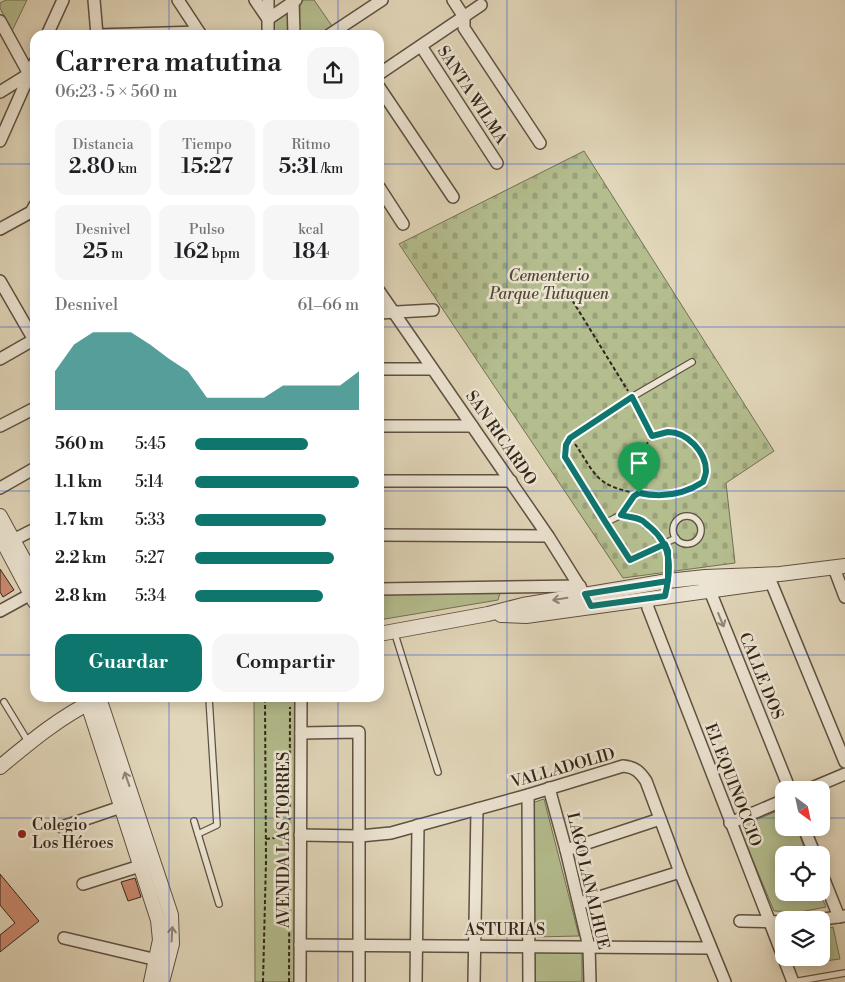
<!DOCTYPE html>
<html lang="es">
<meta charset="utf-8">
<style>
body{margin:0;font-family:"Libre Bodoni",serif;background:#f6f6f6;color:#202124;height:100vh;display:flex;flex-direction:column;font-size:19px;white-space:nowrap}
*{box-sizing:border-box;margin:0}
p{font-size:16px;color:#757577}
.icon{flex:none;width:28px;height:28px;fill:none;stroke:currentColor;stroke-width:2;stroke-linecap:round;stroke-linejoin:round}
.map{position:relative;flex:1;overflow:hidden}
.side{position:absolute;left:30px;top:30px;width:354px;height:672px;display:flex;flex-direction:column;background:#fff;border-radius:15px;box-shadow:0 2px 12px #0003}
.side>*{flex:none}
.needle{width:32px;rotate:147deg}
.tools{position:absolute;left:775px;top:781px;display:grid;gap:10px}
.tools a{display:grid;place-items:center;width:55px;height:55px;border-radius:10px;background:#fff;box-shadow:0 2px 12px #0003;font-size:25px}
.pin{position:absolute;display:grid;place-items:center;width:42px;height:42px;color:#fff;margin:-51px -21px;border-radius:50% 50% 50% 0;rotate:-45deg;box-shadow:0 0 5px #0007}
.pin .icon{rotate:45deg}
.round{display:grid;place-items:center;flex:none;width:52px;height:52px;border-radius:15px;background:#f6f6f6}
.head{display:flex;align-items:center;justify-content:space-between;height:85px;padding:0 25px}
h1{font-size:28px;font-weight:600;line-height:38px}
.metrics{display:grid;grid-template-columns:repeat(3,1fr);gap:8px;height:85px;padding:5px 25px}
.metrics div{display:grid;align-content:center;border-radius:12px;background:#f6f6f6;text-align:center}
.metrics b{font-size:21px;font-weight:600}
.metrics small{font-size:14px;font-weight:400}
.metrics p{font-size:14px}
.chart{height:140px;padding:10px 25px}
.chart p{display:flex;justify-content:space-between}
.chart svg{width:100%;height:90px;margin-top:5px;fill:#0f766e;opacity:.7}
.action{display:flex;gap:10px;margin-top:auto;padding:10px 25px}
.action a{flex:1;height:58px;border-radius:15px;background:#0f766e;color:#fff;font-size:20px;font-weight:600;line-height:58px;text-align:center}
.action a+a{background:#f6f6f6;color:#202124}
ul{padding:0 25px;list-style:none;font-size:16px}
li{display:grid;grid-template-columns:80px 60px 1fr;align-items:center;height:38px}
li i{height:12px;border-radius:6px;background:#0f766e}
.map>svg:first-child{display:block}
.green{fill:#b4bd8e;stroke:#737154}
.cemetery{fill:url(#cemetery-stones);stroke:#737154}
.building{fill:#cb8b70;stroke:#322519}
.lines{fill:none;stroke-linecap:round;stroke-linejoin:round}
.service-casing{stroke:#5e5141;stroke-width:8}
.minor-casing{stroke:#5e5141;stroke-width:14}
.tertiary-casing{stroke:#5e5141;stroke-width:16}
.path{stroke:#322519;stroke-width:2;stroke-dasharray:4 2.5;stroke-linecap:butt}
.service{stroke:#ece4d2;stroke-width:5.5}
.minor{stroke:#ece4d2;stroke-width:11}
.tertiary{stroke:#ece4d2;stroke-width:14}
.oneway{stroke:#8f8476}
.route-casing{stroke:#fff;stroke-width:10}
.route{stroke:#0f766e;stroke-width:6}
.grid{fill:none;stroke:#1d4ed8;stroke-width:1;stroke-opacity:0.55}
.poi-dot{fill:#8f2418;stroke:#ece4d2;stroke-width:2}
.labels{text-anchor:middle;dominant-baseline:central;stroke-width:5;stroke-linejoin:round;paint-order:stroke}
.street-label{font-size:16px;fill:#322519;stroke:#ece4d2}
.park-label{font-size:16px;font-style:italic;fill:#524b36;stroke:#ece4d2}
.poi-label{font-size:16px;fill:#322519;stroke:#ece4d2;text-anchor:start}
</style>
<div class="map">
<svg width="845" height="982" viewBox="0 0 845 982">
<defs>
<pattern id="cemetery-stones" width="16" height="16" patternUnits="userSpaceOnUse" patternTransform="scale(1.25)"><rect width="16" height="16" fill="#b4bd8e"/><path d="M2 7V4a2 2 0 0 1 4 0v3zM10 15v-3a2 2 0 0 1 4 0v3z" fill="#9ba27a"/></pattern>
</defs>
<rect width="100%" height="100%" fill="#e1d6b9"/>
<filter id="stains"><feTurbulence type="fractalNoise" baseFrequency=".004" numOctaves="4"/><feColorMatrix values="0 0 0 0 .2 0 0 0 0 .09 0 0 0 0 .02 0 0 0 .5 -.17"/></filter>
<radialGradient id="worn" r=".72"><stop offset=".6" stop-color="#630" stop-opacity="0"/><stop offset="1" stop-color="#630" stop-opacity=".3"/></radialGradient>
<!-- green -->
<g class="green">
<polygon points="6,0 27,0 12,31 0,8 0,3"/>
<polygon points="304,0 314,0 332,26 319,35 299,35 300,2"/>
<polygon points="289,8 290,35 273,35 273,19"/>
<polygon points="500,593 498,600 379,620 379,594"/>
<polygon points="254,698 296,698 294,982 255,982"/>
<polygon points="544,799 579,936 535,937 532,803"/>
<polygon points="784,808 784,828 797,828 807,855 784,855 784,892 820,893 826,907 800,912 774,911 739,827"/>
<polygon points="833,927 840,959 794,965 791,958 821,958 821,929"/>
<polygon points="582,950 582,982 535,982 535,951"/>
</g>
<!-- cemetery -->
<polygon class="cemetery" points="584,151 774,451 726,483 735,563 623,578 399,244"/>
<!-- building -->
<g class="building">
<polygon points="0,569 14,590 3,597 0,592"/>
<polygon points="0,874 39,921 0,952 0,935 15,923 0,905"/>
<polygon points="135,878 141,897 128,901 121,882"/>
</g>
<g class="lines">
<!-- service casing -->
<g class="service-casing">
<g id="service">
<circle cx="687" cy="530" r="14"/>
<polyline points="605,523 621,515 641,520 658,533 668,551 668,581"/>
<path d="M676,538L630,560L566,460C563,450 565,442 574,436L632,397L692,362"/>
<polyline points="394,631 438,772"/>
<polyline points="4,702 29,743"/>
<polyline points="194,821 219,904"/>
<polyline points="198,834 217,825 209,698"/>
<polyline points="793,982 845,973"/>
</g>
</g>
<!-- minor casing -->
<g class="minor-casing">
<g id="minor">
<polyline points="94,0 97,35 199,32"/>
<polyline points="178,0 201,35"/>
<polyline points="255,0 268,19 296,0"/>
<polyline points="293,0 294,35"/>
<polyline points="453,0 464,17 464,28 540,143"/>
<polyline points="0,21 29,74 0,92"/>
<polyline points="47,35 63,0"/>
<polyline points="268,35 268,0"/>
<polyline points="329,35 382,0"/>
<polyline points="421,46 497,163"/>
<polyline points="379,74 481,5"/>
<polyline points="379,87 453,197"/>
<polyline points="0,141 35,62"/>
<polyline points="379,187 403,224"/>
<polyline points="0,229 31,212 35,205"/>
<polyline points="0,281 34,340"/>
<polyline points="379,291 548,536 588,600"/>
<polyline points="379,313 433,310"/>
<polyline points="0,359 35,339"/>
<polyline points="379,369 432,369"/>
<polyline points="0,426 35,408"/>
<polyline points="379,426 472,426"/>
<polyline points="379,481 511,481"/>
<polyline points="0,488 35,468"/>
<polyline points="379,535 548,536"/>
<polyline points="13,540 35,529"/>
<polyline points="834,568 845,597"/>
<polyline points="768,575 845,762"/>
<polyline points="704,584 710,591 790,790"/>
<polyline points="379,589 580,586"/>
<polyline points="647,599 648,608 793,982"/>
<polyline points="0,611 31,594"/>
<polyline points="301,733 359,732 359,982"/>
<polyline points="549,788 566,850 589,947 590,982"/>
<polyline points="807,790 845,774"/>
<polyline points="528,795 529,982"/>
<polyline points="730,823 784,800"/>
<polyline points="62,827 121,807"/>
<polyline points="804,828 815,855"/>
<path d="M300,835L360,836L391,833L528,795L623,766C635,767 640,772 646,781L680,872L725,982"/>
<polyline points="566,850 660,819"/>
<polyline points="821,872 839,917"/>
<polyline points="83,884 140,866"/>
<polyline points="580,903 680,872"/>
<polyline points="817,920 845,916"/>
<polyline points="740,921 784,922"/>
<polyline points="64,938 157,960"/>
<polyline points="300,945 710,948"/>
<polyline points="300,982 301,698"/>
<polyline points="416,982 418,825"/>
<polyline points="474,982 477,809"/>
</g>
</g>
<!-- tertiary casing -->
<g class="tertiary-casing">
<g id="tertiary">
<polyline points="0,516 35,580"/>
<polyline points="0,536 35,602"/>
<polyline points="501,615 526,616 765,583"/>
<polyline points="379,634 488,614 523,605 668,581 705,577 780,574 845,566"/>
<polyline points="86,698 158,920 160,940 151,982"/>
<polyline points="99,698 171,915 172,944 162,982"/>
<path d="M0,767C30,742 61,716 97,699"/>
</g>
</g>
<!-- path -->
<g class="path">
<polyline points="569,295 628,391"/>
<polyline points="636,404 652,435"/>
<path d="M575,444C583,455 590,470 600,479C612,489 626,491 640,494C663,498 683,495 703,482C704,479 706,474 706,471C706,452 687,432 668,432C663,433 657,435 653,435C638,453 640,471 639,493"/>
<polyline points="626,508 634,497 639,493"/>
<polyline points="266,839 289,836"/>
<polyline points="263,982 266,861 265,698"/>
<polyline points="289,982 290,707"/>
</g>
<!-- service -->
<use href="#service" class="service"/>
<!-- minor -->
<use href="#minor" class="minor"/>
<!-- tertiary -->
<use href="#tertiary" class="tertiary"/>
</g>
<!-- one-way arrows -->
<defs><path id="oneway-shaft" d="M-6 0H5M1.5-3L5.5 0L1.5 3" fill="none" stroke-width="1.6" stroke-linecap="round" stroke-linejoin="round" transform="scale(1.25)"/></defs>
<g class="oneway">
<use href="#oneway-shaft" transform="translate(560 599) rotate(171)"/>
<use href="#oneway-shaft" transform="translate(721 620) rotate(68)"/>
<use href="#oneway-shaft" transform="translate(127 779) rotate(-109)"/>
<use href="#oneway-shaft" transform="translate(172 934) rotate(-87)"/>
</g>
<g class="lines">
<!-- route casing -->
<g class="route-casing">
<path id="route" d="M639,493L634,496L621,515C627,517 635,517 641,520C644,521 647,525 650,527C673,546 671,570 665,596L591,606L585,594L668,581V551L665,544L630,560L606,523L565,457L566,445L570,438L632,397L652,436C657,435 663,433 668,432C687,432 706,452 706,471C706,474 704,479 703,482C683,495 662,498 639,493"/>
</g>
<!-- route -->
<use href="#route" class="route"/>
</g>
<!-- grid -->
<path class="grid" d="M169,0V35M338,0V35M507,0V982M676,0V982M0,164H35M379,164H845M0,327H35M379,327H845M0,491H35M379,491H845M0,655H35M379,655H845M169,698V982M338,698V982M0,818H784M821,818H845"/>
<!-- markers -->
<circle class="poi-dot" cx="22" cy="834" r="5"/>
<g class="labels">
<!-- street labels -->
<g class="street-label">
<text transform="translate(472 95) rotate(57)">SANTA WILMA</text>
<text transform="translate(501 438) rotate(55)">SAN RICARDO</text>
<text transform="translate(761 676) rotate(68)">CALLE DOS</text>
<text transform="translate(563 768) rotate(-16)">VALLADOLID</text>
<text transform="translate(733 785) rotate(69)">EL EQUINOCCIO</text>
<text transform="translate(284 840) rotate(-90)">AVENIDA LAS TORRES</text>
<text transform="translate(588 881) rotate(77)">LAGO LANALHUE</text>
<text x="505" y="930">ASTURIAS</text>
</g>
<!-- park labels -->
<g class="park-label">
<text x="549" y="276">Cementerio<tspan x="549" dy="18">Parque Tutuquen</tspan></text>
</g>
<!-- poi labels -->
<g class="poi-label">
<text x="32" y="825">Colegio<tspan x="32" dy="18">Los Héroes</tspan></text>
</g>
</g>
<rect width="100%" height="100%" filter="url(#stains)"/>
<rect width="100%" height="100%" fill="url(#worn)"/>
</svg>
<div class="tools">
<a><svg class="needle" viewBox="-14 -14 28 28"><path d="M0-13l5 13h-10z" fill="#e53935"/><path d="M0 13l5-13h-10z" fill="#757577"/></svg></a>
<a><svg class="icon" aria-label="locate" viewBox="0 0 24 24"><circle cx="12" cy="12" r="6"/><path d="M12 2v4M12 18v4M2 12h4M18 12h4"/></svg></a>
<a><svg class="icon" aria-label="layers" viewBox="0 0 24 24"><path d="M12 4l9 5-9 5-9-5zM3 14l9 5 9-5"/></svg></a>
</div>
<div class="pin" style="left:639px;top:493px;background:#1e9e55"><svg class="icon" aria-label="arrive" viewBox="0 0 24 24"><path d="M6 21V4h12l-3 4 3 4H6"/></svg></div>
<section class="side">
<div class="head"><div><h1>Carrera matutina</h1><p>06:23 · 5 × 560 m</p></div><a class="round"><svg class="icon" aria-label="share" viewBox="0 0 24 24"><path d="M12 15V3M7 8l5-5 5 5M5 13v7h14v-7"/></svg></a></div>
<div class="metrics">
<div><p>Distancia</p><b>2.80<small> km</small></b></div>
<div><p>Tiempo</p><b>15:27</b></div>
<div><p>Ritmo</p><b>5:31<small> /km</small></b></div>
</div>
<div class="metrics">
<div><p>Desnivel</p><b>25<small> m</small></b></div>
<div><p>Pulso</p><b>162<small> bpm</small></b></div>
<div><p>kcal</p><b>184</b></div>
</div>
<div class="chart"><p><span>Desnivel</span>61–66 m</p>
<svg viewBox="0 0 160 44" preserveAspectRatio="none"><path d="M0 44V25L10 12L20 6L30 6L40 6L50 12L60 19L70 25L80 38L90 38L100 38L110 38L120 32L130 32L140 32L150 32L160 25V44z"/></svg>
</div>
<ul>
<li><b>560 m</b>5:45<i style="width:69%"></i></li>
<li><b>1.1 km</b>5:14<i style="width:100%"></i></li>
<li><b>1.7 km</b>5:33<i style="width:80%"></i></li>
<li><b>2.2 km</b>5:27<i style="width:85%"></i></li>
<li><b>2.8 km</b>5:34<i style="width:78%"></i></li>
</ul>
<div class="action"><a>Guardar</a><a>Compartir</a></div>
</section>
</div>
